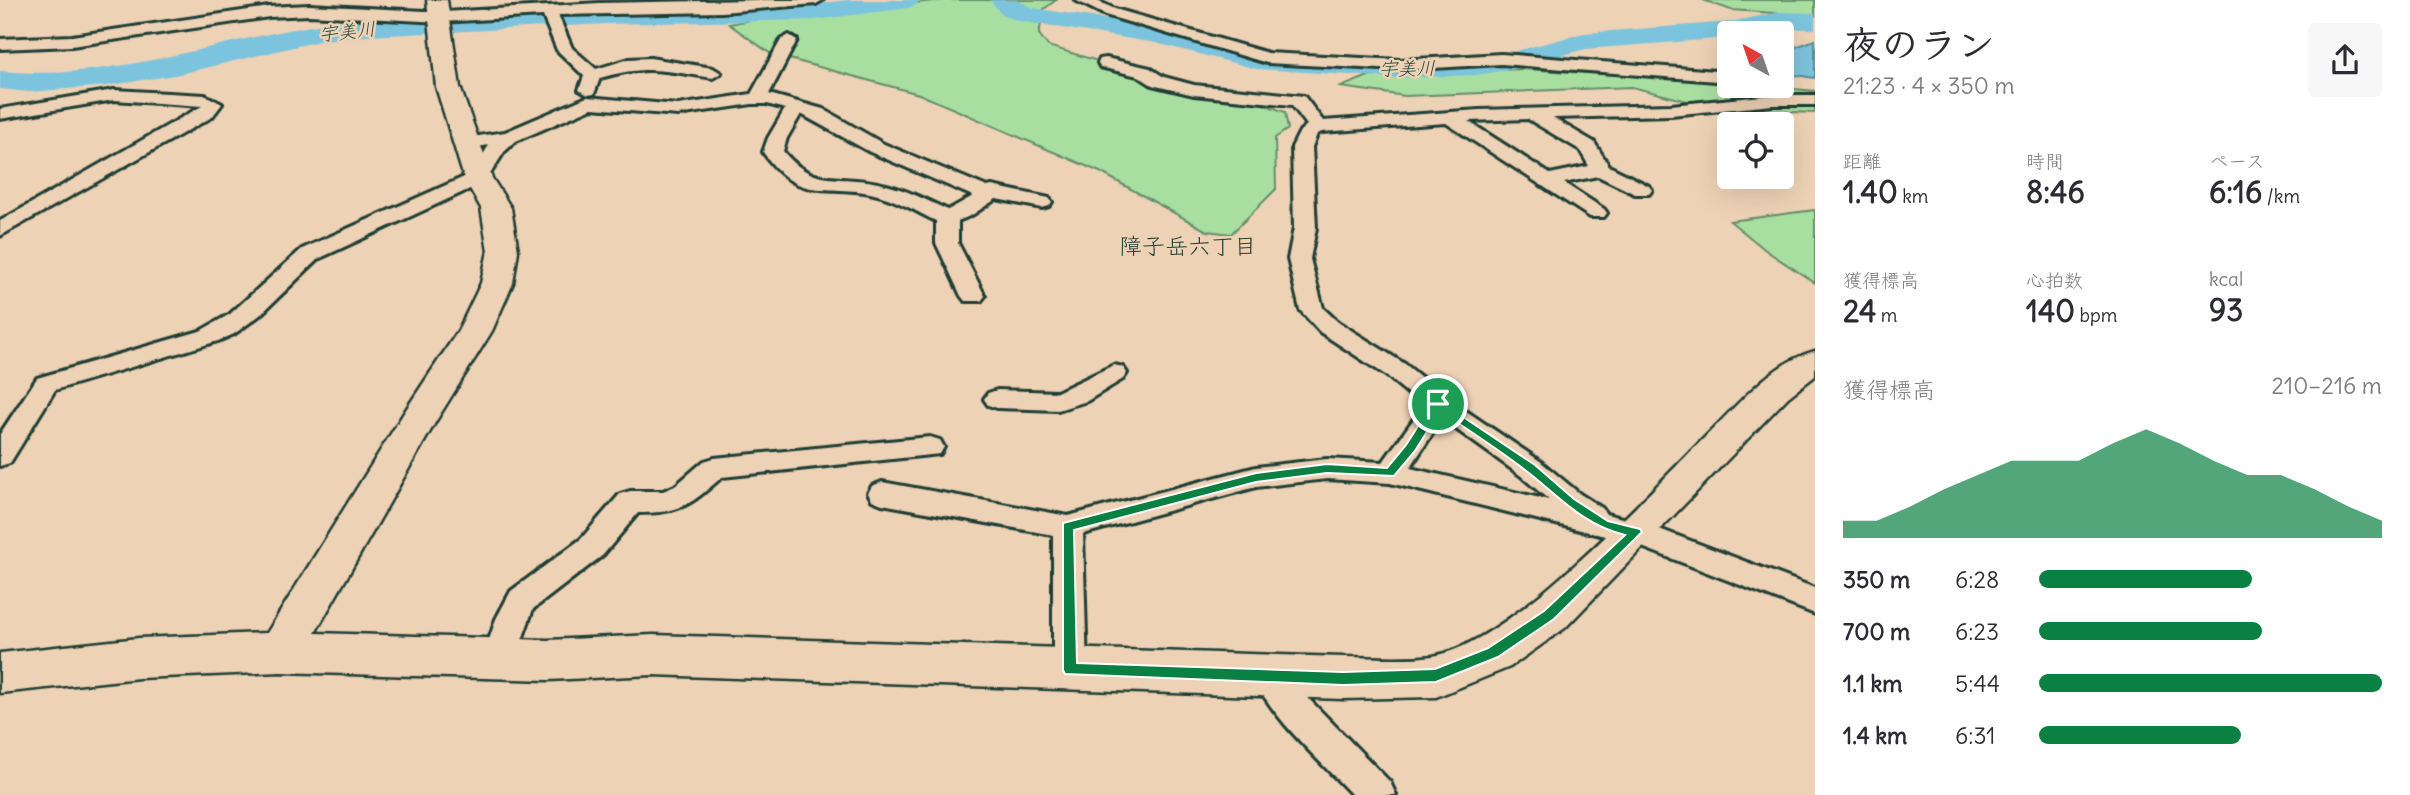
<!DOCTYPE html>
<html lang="ja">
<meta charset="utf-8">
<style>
body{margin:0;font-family:Delius,"Klee One",sans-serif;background:#f7f7f7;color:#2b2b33;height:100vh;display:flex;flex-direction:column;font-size:26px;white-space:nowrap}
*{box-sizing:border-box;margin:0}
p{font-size:23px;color:#7c7c81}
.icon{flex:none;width:38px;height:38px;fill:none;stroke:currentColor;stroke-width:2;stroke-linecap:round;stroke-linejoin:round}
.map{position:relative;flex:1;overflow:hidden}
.drawer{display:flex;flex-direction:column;background:#fff;width:595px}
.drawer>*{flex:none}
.needle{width:46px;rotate:320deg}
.tools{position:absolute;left:1717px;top:21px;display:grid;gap:14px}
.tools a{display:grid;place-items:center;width:77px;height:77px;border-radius:7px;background:#fff;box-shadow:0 7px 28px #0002;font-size:35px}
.pin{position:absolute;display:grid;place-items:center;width:60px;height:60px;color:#fff;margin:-30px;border:4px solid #fff;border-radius:50%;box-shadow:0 2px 7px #0007}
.round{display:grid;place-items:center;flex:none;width:74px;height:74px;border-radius:7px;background:#f7f7f7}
.overview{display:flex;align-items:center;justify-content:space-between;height:119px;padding:0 28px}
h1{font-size:38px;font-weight:800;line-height:52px}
.figures{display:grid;grid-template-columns:repeat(3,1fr);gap:10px;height:119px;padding:7px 28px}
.figures div{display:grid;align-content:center}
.figures b{font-size:30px;font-weight:800}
.figures small{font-size:19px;font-weight:400}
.figures p{font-size:19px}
.chart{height:196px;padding:14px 28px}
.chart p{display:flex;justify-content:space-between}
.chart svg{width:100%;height:126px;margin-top:7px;fill:#0b8043;opacity:.7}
ul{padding:0 28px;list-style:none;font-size:23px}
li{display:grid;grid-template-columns:112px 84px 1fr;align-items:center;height:52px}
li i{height:18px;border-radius:9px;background:#0b8043}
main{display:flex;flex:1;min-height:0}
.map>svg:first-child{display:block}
.green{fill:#a9dea1;stroke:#648e6a;stroke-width:2}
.water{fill:#7cc4dd;stroke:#578e99;stroke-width:2}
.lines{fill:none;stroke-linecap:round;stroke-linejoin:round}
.river{fill:#7cc4dd;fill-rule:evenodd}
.street-casing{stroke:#1f3d34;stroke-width:6}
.secondary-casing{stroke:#1f3d34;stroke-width:5}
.street{fill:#eed2b5;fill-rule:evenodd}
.secondary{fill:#eed2b5;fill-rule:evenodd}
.route{fill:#0b8043;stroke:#fff;stroke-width:2;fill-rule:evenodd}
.labels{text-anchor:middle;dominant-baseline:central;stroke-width:5;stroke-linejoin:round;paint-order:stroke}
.far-water-label{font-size:19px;font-style:italic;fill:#284a45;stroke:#eed2b5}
.neighbourhood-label{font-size:23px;fill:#1f3d34;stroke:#eed2b5}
</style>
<main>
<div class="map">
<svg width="1815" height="795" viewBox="0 0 1815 795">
<rect width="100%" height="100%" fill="#eed2b5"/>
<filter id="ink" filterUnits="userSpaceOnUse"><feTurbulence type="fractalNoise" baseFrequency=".0143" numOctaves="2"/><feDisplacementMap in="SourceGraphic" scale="14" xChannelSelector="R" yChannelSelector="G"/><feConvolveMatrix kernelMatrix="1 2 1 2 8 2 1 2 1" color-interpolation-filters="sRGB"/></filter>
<g filter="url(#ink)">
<!-- green -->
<g class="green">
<polygon points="944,0 1056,0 1044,9 1039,34 1048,46 1184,87 1250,99 1285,112 1288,129 1275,138 1276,189 1231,234 1207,231 1100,172 919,94 771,54 729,24 756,19"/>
<polygon points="1703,0 1815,0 1815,16 1731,10"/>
<polygon points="1523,69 1729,82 1729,86 1763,86 1815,91 1815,113 1719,109 1632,87 1405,96 1341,87 1371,75"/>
<polygon points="1815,210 1815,283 1768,252 1730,221"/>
</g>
<!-- water -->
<polygon class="water" points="1815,40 1815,78 1782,73 1782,52"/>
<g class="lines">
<!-- river -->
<g class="river">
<path d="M847,0H920L916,5L907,8L815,20L606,24L367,36L323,40L175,75L105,86L29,92L0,89V71C112,82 215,40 323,24C373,16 426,17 476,14C589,9 702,6 815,4Z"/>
<path d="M990,0H1017L1033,8L1156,27L1257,51L1395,60L1476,57L1512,52L1584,33L1731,22L1779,12L1815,13V29C1785,28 1758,33 1729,33V38L1585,49L1514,69L1476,75L1395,78L1257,69L1156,43L1019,21L1002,15Z"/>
</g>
<!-- street casing -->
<g class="street-casing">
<g id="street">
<path d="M756,0H823L816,4L722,12L558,15L572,48L596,69L629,59L650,58L713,68L721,73L713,78C666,71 647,64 600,78L594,94L588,95L579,90L584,76L557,50L543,16L441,22L309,15L269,17L72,46L0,49V39L72,36L269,7L309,5L444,12L599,3Z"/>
<polygon points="1075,0 1095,0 1115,9 1268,53 1400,60 1501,54 1729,72 1729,82 1501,64 1400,70 1267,63 1105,15"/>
<path d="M789,35L797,40L769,94L823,109L884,144L987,187L992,186L1049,198L1052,202L1049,206L1042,208L996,199L972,215L958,221V243L985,296L981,301H965L961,296L936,243V221C915,211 894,198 870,193C820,184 798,202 763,152L768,138L785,109L767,104H752L678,115L592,108L516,141L504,152L485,182L318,259L260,315L234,334L218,341L55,390L10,463L0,466V434L37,378L200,331L230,314L302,249L471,174L489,145L466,149L457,143L459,139L505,132L587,97L678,105L751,94L781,40ZM801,114L870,152L973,196L948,210C926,200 905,189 882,184C839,173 815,190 783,151L787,138Z"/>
<path d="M1106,58L1150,68L1164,77L1194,85L1304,96L1323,121L1479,110L1671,105L1773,95H1815V105H1773L1671,115L1553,118L1594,142L1609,166L1649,186L1652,190L1649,194H1635L1598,176L1564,183L1604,209L1607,213L1604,217H1590L1446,123L1322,132L1317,134L1312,147L1316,228L1310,259L1323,308L1338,322L1405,364L1447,398L1540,461L1580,494L1602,508L1606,514L1646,524L1815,588V614L1629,542L1390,483L1327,479L1256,487L1083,534L1087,670L1082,680L1070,685L1058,680L1053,670V535L882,504L872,500L868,493L872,486L882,482L1068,516L1256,467L1327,459L1383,462L1423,406L1387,376L1320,332L1300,310L1288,259L1294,228L1292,147L1300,131L1307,125L1292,105L1194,95L1152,85L1138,76L1100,67L1098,63L1100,59ZM1528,119L1580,150L1589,166L1550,174L1468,121ZM1442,419L1520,475L1549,500L1410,468Z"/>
<polygon points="114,90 205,95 222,104 212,117 0,236 0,221 202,106 114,100 0,119 0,109"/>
<polygon points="1114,365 1123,367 1127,373 1123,379 1087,401 1058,410 997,408 988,405 984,399 988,393 997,390 1057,392"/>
<path d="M930,437L940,440L944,447L940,454L722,477C690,505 681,513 638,513L603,555L533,609L512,668L500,672L488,668L483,658L496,619L511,591L581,539L620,494L630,491H663L675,486L704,461L714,458Z"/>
<path d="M1269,660L1281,665L1303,693L1390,782L1396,795H1352C1318,758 1274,721 1252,675L1257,665Z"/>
</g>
</g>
<!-- secondary casing -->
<g class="secondary-casing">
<path id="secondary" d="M427,0H447L460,87L492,178L511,208L518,251L513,283L492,331L436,421L315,633L548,640L653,635L1343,657C1372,657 1405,660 1433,656C1515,642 1654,487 1715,427C1744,398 1774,362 1815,351V376L1788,397L1565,628L1510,667L1436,697L1343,699L653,675L548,680L280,672L139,678L0,693V653L139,638L267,633L405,411L458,331L481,283L488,251L481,208L464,178L436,87Z"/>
</g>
<!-- street -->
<use href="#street" class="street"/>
<!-- secondary -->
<use href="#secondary" class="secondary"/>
</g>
</g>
<!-- route -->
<path class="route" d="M1438,400L1535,465L1574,499L1608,521L1640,529L1642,532L1554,619L1498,657L1436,682L1343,685L1065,674L1063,670V523L1256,473L1327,464L1387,468L1406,445L1434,401ZM1440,411C1468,430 1498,449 1525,470C1559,496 1581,524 1625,535L1544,611L1488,648L1435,669L1343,672L1077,663L1074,530L1256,482L1327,473L1394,476L1415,451Z"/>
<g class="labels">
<!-- far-water labels -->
<g class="far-water-label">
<text transform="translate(347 31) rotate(-6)">宇美川</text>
<text transform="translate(1407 68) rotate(-1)">宇美川</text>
</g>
<!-- neighbourhood labels -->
<g class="neighbourhood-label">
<text x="1188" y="245">障子岳六丁目</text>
</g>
</g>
</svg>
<div class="tools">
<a><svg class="needle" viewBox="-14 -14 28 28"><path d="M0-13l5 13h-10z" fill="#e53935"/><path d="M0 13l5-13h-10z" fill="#7c7c81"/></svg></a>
<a><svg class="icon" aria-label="locate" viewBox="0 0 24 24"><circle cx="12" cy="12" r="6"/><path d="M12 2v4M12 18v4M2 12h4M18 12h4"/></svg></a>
</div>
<div class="pin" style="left:1438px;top:404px;background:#1e9e55"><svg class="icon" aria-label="arrive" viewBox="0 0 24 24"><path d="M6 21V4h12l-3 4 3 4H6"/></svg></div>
</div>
<section class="drawer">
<div class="overview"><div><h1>夜のラン</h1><p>21:23 · 4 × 350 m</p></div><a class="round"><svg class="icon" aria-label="share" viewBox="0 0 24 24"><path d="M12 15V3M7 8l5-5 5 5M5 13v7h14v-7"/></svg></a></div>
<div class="figures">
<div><p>距離</p><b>1.40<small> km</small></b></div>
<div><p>時間</p><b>8:46</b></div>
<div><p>ペース</p><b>6:16<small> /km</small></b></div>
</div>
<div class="figures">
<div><p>獲得標高</p><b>24<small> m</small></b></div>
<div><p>心拍数</p><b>140<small> bpm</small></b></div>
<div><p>kcal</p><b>93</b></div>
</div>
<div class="chart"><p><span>獲得標高</span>210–216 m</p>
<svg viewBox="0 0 160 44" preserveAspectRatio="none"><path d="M0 44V38L10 38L20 33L30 27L40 22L50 17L60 17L70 17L80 11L90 6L100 11L110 17L120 22L130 22L140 27L150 33L160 38V44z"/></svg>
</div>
<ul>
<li><b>350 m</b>6:28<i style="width:62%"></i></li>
<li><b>700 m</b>6:23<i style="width:65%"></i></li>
<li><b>1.1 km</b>5:44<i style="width:100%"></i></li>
<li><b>1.4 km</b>6:31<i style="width:59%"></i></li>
</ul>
</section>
</main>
